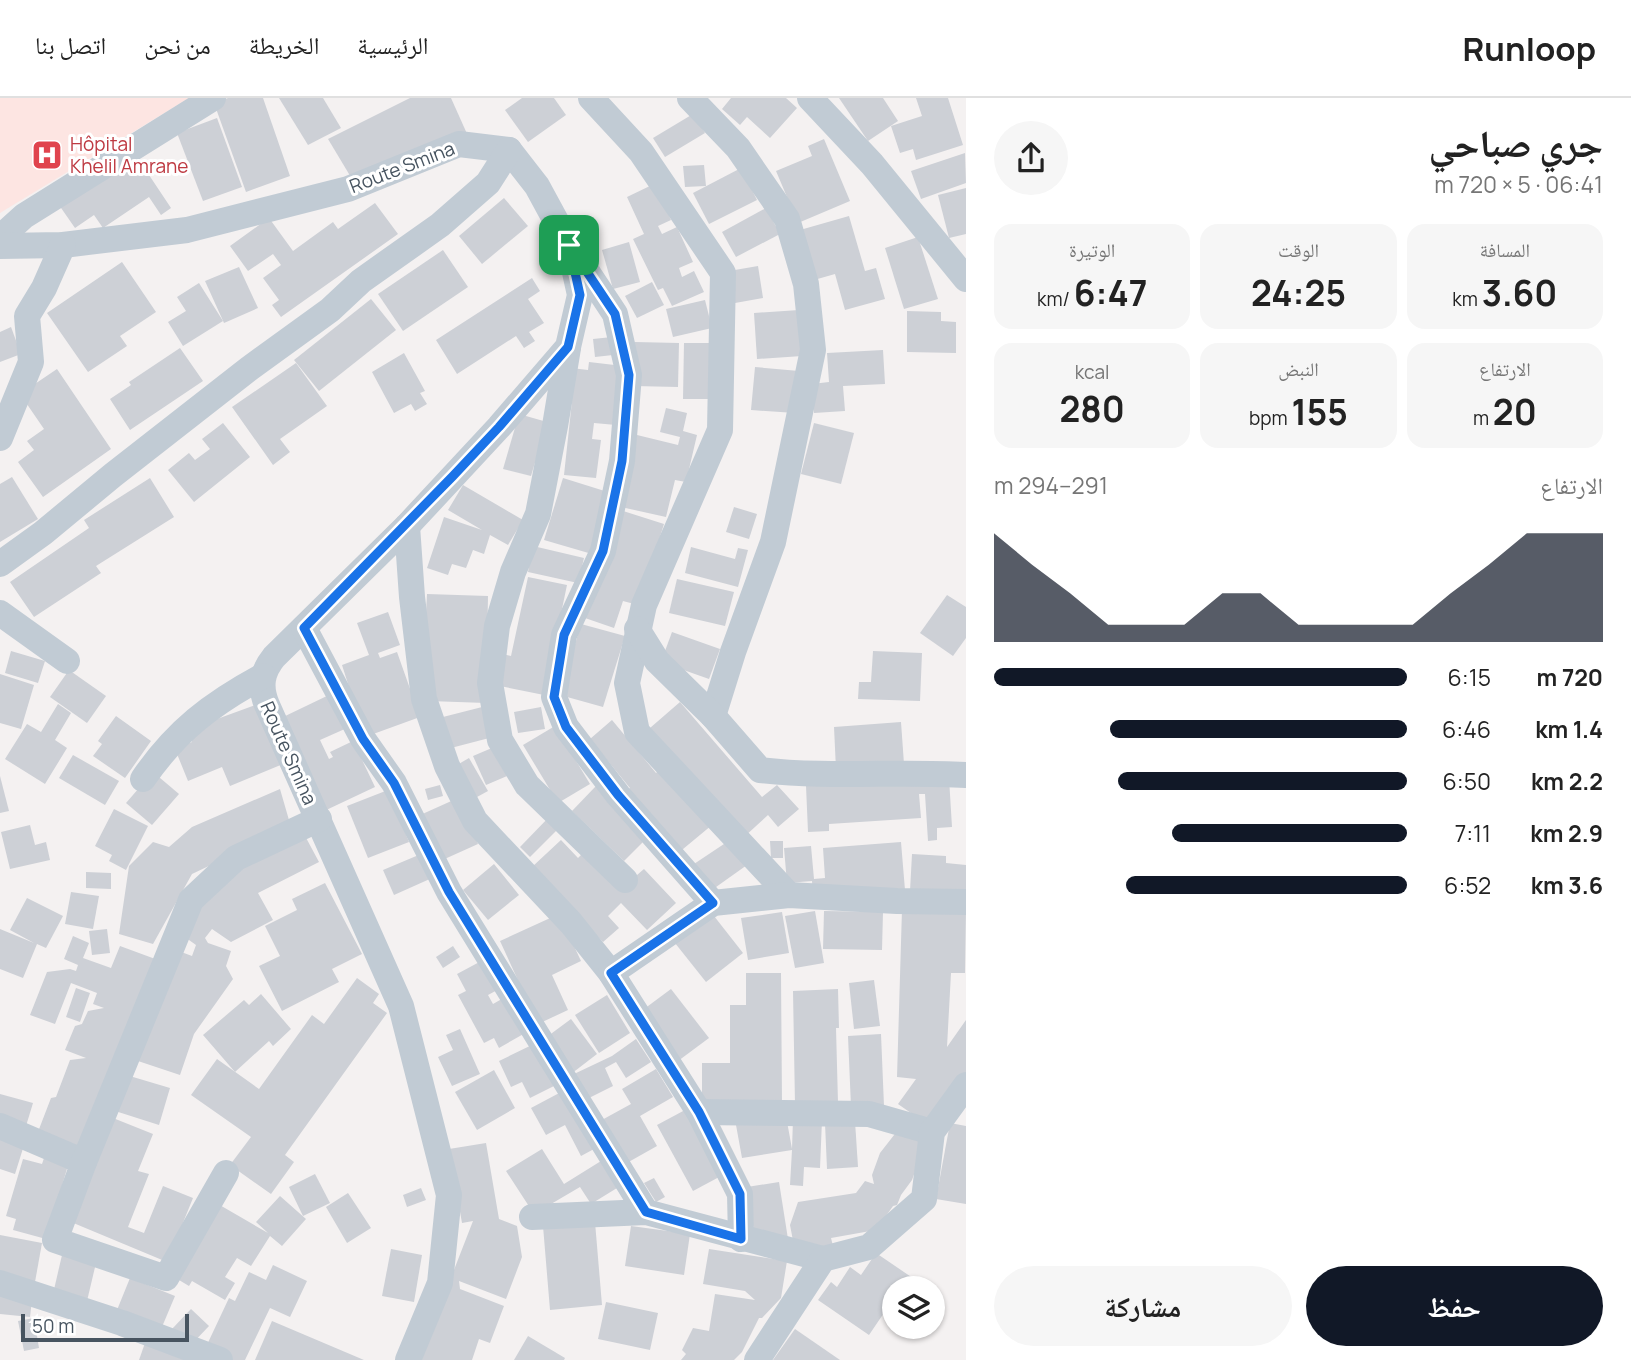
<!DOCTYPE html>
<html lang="ar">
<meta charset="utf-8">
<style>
body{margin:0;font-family:Manrope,"Noto Naskh Arabic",sans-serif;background:#f6f6f6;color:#222;direction:rtl;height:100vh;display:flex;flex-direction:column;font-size:26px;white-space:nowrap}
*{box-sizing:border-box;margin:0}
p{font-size:23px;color:#767676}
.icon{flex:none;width:38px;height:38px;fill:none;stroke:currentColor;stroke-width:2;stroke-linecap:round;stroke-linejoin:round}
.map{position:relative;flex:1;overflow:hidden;direction:ltr}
.side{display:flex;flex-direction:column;background:#fff;width:665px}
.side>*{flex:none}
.fabs{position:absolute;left:882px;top:1178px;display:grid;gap:14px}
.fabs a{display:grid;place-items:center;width:63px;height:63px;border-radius:50%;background:#fff;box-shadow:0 2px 5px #0004;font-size:35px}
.scale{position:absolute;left:21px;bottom:18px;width:168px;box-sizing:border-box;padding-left:7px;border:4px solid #475460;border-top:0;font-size:19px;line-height:24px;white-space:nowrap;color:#475460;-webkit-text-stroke:5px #fff;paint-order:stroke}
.pin{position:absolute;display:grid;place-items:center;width:60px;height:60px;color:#fff;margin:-30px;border-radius:14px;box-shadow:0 4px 10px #0006}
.round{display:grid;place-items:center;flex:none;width:74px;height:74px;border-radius:37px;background:#f6f6f6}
.summary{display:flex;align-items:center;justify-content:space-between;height:119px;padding:0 28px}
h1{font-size:38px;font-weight:700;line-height:52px}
.figures{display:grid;grid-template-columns:repeat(3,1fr);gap:10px;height:119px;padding:7px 28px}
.figures div{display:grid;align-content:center;border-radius:18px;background:#f6f6f6;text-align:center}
.figures b{font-size:35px;font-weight:700}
.figures small{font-size:19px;font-weight:400}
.figures p{font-size:19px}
.chart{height:196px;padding:14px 28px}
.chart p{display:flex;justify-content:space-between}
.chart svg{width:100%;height:126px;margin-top:7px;fill:#111827;opacity:.7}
.cta{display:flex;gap:14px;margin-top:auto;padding:14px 28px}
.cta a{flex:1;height:80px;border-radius:42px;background:#111827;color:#fff;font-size:28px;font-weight:700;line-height:80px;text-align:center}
.cta a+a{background:#f6f6f6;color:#222}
ul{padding:0 28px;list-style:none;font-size:23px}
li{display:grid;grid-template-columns:112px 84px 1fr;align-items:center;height:52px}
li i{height:18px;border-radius:9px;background:#111827}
header{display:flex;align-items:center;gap:42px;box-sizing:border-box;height:98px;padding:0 35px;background:#fff;border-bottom:2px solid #e0e0e0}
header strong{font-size:33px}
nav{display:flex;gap:38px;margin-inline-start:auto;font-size:24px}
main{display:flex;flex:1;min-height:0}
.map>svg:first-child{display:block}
.medical{fill:#fde5e2}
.building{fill:#cdd0d6}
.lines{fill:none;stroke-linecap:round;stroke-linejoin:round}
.minor{stroke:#c1cbd4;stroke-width:26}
.route-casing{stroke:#fff;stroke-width:14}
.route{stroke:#1a73e8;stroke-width:9}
.labels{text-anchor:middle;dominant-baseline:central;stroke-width:6;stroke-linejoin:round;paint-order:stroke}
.health-label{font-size:19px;fill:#be3a42;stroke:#fff;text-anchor:start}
.street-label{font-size:19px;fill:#475460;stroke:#fff}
</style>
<header>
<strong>Runloop</strong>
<nav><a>الرئيسية</a><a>الخريطة</a><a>من نحن</a><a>اتصل بنا</a></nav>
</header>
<main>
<section class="side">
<div class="summary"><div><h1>جري صباحي</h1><p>06:41 · 5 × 720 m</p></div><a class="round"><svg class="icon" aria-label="share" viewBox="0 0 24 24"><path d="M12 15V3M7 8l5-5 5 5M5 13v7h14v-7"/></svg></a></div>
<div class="figures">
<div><p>المسافة</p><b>3.60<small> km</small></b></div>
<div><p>الوقت</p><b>24:25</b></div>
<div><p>الوتيرة</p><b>6:47<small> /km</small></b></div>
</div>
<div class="figures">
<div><p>الارتفاع</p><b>20<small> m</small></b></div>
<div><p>النبض</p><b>155<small> bpm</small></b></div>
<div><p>kcal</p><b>280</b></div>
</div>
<div class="chart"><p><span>الارتفاع</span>291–294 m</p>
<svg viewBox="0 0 160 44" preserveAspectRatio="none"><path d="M0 44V6L10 17L20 27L30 38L40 38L50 38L60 27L70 27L80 38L90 38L100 38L110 38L120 27L130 17L140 6L150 6L160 6V44z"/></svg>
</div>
<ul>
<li><b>720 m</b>6:15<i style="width:100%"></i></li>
<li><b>1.4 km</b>6:46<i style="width:72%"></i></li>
<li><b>2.2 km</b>6:50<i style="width:70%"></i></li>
<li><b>2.9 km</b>7:11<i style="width:57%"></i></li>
<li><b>3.6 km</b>6:52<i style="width:68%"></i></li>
</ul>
<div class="cta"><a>حفظ</a><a>مشاركة</a></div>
</section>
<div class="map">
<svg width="966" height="1262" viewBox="0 0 966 1262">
<rect width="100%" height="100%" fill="#f4f1f1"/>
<!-- medical -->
<polygon class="medical" points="0,0 189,0 0,115"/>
<!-- building -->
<g class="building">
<polygon points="228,0 263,0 290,78 246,94 214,5"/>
<polygon points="279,0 323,0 341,30 308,47"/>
<polygon points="410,0 451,0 468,38 352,81 328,41"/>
<polygon points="522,0 554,0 566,17 528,44 505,12"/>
<polygon points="731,0 786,0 797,10 770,40 747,19 740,27 722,11"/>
<polygon points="839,0 883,0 898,23 868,43"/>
<polygon points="916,0 948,0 963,47 916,62 913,51 900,55 891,28 922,18"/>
<polygon points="693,16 705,35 665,59 653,40"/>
<polygon points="217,20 242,89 203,103 177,35"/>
<polygon points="824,41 850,103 798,125 776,73 812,58 808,48"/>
<polygon points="965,55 966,85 921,101 911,73"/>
<polygon points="135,56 171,110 161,117 149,99 103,130 94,117 75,130 59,107"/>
<polygon points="704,67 706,88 685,89 683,68"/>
<polygon points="741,70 757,102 709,126 693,95"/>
<polygon points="654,86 671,122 658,128 662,136 677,129 693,164 679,170 682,179 694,173 704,194 672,208 663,190 658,192 633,141 644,136 627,99"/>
<polygon points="966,90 966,136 949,140 938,97"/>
<polygon points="504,100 528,128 482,166 459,138"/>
<polygon points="375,105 398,136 281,219 272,207 279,202 263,180 281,167 273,156 248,173 230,148 269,120 293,153 333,124 338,131"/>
<polygon points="766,110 780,136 736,159 722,134"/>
<polygon points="849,118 865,173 876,170 885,201 845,212 835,176 814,182 800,132"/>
<polygon points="918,139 938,201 904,211 885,150"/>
<polygon points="629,144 640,184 613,191 602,152"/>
<polygon points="443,152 468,189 403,233 378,196"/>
<polygon points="122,164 156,214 120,238 127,248 88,274 47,215"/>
<polygon points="758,168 763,200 735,205 729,173"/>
<polygon points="239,169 258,210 224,225 205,183"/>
<polygon points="532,180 540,193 528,201 544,225 529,234 535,243 524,250 516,238 457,276 436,242"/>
<polygon points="652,184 664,207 637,220 625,198"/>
<polygon points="199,185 223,223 183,248 168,224 186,213 177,199"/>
<polygon points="371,201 396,232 319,293 294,262"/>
<polygon points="705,202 712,230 673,239 666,211"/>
<polygon points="799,212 802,258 757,261 754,215"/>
<polygon points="907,213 941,214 941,223 956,224 956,255 907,254"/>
<polygon points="11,229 21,256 0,264 0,234"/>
<polygon points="612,239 613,257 595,259 593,241"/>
<polygon points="635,244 679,245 678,289 634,288"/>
<polygon points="684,245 714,245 713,301 683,301"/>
<polygon points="180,250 203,283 130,332 110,301 131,287 129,284"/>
<polygon points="883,252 885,286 843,288 845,313 814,315 812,286 829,284 827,255"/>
<polygon points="404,255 425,293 420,295 427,306 415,313 411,306 394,315 372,274"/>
<polygon points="589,264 623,268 616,327 594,325 592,341 601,342 596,380 564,377 572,303 571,270 588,272"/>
<polygon points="296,265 327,308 280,341 290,354 273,367 232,309"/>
<polygon points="755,269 799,273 795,315 751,312"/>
<polygon points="57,271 111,351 43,399 18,364 34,352 27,343 44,331 20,296"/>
<polygon points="666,310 687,315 683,333 697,337 686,384 675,382 666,419 621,409 637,337 678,347 680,339 660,334"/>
<polygon points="519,316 547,324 531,378 503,371"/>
<polygon points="223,325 250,359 194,404 168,372 189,355 195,362 210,351 202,341"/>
<polygon points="814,325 854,335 841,386 801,376"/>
<polygon points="12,379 38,421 0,444 0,386"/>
<polygon points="150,380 174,419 96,468 101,475 34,519 10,484 89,430 84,422"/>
<polygon points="563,380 611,395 592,456 544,442"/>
<polygon points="463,387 523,422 508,447 490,437 484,456 473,452 466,470 452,466 448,477 427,470 444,419 482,432 448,412"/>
<polygon points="734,409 757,416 749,441 726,434"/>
<polygon points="620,412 664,426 638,507 623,503 614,530 585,520"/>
<polygon points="533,448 584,460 578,485 528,474"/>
<polygon points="691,449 735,461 738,450 748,452 738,489 685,475"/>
<polygon points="528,479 567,487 544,597 495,587 502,556 511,558"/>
<polygon points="677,481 734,494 725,528 669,515"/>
<polygon points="427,496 488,498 486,605 429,603 423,570"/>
<polygon points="947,497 966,509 966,540 953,558 920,535"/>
<polygon points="388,514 400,547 378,555 380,560 397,554 420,619 365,639 342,567 369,557 357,525"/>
<polygon points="581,526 625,538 603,609 560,597"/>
<polygon points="672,534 720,551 709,581 661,564"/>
<polygon points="11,553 45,563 38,585 5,575"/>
<polygon points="873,553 922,555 920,603 858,601 859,584 871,584"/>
<polygon points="69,572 106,598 87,625 50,599"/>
<polygon points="0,576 34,587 21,631 0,625"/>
<polygon points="331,596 347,630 320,642 329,661 333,659 330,654 353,643 375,689 322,714 279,621"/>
<polygon points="680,604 762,699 777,687 799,711 778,729 768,717 744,739 650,630"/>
<polygon points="58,606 71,615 55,642 67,650 45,686 5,661 27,626 41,634"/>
<polygon points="258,606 283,666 230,688 222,669 188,683 175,651 192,644 187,632"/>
<polygon points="490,607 497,638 447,651 439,620"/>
<polygon points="541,609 545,631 518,635 514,614"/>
<polygon points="116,618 151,643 125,680 93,658 102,646 98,643"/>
<polygon points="612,622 656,675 664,668 712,727 677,756 625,694 630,690 590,641"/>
<polygon points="901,624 904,666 836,671 834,629"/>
<polygon points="555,628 590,686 558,705 523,647"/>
<polygon points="499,647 512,676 486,687 473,658"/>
<polygon points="73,657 119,683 105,707 59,680"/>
<polygon points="469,660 488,693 477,699 457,667"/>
<polygon points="153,674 179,696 152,727 126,705"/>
<polygon points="0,678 9,713 0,715"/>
<polygon points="949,680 952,729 937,730 937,742 928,743 925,696 919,696 921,720 829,726 829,733 808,734 806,688"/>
<polygon points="440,687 443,698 428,702 425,691"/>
<polygon points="596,688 648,739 624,763 572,713"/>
<polygon points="280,691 291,729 192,776 153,846 119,836 129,768 153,744 169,749 192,729"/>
<polygon points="388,692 409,744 368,760 347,708"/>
<polygon points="458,700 478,746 438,764 418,718"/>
<polygon points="114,711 148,728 126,772 109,763 112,757 95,748"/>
<polygon points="551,717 561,728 530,759 520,749"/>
<polygon points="30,727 35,747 46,744 50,762 10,771 1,734"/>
<polygon points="304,736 319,764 258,795 273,822 231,844 212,831 205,840 208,845 231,853 226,868 233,881 194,936 180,977 129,960 176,852 192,858 196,847 182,837 204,794 244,767"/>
<polygon points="561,742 578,760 586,752 622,790 644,771 676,805 647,832 621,805 608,818 619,830 603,844 532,769"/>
<polygon points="730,742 747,767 709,794 691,768"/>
<polygon points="770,743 783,743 783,760 771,760"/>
<polygon points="901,744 905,792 813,797 812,783 787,785 784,750 811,748 814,781 825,780 823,750"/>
<polygon points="421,756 432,780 394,797 383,772"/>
<polygon points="912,756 946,758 946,765 966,767 966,796 910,793"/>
<polygon points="494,766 519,797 488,822 463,792"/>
<polygon points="86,774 111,775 111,791 86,790"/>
<polygon points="325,785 362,856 332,871 339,884 282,913 259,868 280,858 265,828 297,812 292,801"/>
<polygon points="71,794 99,798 93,831 65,826"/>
<polygon points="27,800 63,818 46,850 37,846 23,880 0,871 0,831 34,845 10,832"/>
<polygon points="902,811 966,812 965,875 951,875 947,949 966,922 966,977 931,1029 898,1006 916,981 897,979"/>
<polygon points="815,813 824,865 795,870 785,818"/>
<polygon points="824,813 883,814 882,852 823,851"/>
<polygon points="782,814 789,855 748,862 741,820"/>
<polygon points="559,816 581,863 552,877 568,912 538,926 500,843"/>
<polygon points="714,818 743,855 706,884 671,840"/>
<polygon points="107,831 110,855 92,857 89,833"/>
<polygon points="73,838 89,845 83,860 111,870 120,848 158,862 78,1055 36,1039 51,1000 56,999 70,962 86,960 65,952 75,928 82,926 88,913 104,910 93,906 97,895 71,885 55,926 30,917 47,874 70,871 76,873 78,867 64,861"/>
<polygon points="453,848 460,859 443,870 436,859"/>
<polygon points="485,861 501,890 488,897 493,906 507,898 527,934 499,950 494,940 484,945 458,897 466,893 457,876"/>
<polygon points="746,875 781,875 782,1006 702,1005 702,965 730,965 730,907 746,907"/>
<polygon points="357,880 379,896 373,905 387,915 285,1057 294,1064 271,1096 230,1067 251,1039 191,997 217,961 259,991 312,917 324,926"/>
<polygon points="874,882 880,928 854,931 849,885"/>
<polygon points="76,890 90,895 80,924 66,919"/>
<polygon points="671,891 709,940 678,963 640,914"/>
<polygon points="838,891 839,930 836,930 838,1005 795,1006 793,893"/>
<polygon points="261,896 291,931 273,948 269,943 235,974 203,937 244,902 249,907"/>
<polygon points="607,897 630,935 599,955 575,917"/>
<polygon points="571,921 597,956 571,976 544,941"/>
<polygon points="460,931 480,976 452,988 438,959 453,952 446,937"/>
<polygon points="881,936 884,1008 851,1009 848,938"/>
<polygon points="636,941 651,964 626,980 616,964 605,970 613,988 587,1001 574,976 612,958"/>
<polygon points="536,945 556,987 530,1000 522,984 511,989 499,963"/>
<polygon points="656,971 673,999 640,1018 657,1048 625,1066 600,1023 631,1006 622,991"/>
<polygon points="494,972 515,1010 477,1032 455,994"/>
<polygon points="123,976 170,990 159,1027 112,1012"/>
<polygon points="563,993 594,1051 581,1058 565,1027 546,1037 531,1010"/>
<polygon points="0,996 33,1005 26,1028 0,1021"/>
<polygon points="685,1012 721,1078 693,1093 657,1027"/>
<polygon points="786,1018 792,1051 793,1021 822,1022 820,1070 804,1069 803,1088 790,1087 792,1052 742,1060 736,1027"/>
<polygon points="113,1020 153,1036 138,1073 149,1076 128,1129 144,1135 163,1088 193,1100 167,1164 71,1124"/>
<polygon points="855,1023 858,1069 827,1071 825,1025"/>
<polygon points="950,1025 966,1028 966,1106 936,1101"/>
<polygon points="898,1032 926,1042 912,1082 901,1097 897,1107 893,1108 876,1132 831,1140 833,1148 795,1153 790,1127 798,1104 856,1095 865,1083 874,1086 872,1077 880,1055"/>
<polygon points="0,1036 25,1044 15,1076 0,1071"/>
<polygon points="486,1045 499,1121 517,1128 522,1159 506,1201 459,1183 460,1191 504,1208 490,1245 479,1241 472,1262 419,1262 473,1123 462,1125 449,1051"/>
<polygon points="542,1051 564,1086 601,1063 617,1090 591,1106 580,1089 534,1116 506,1073"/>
<polygon points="45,1057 69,1064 46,1141 13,1132 16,1121 6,1118 23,1061 42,1066"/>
<polygon points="315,1076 330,1105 303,1118 289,1089"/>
<polygon points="654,1080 665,1099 656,1104 644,1085"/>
<polygon points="779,1084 788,1141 756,1146 747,1089"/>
<polygon points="421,1090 426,1102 407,1109 403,1097"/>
<polygon points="348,1095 371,1130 347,1145 326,1109"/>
<polygon points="280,1098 306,1121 282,1148 270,1138 251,1168 237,1160 225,1179 235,1185 225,1202 192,1183 189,1188 174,1179 218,1106 268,1135 256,1124"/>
<polygon points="595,1124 602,1207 550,1212 543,1128"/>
<polygon points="631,1128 690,1136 684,1177 625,1168"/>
<polygon points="0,1137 42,1145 35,1184 0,1177"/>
<polygon points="391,1151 422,1157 414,1204 382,1198"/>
<polygon points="709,1151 787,1163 781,1200 762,1220 759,1220 742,1254 734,1262 681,1262 686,1256 682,1252 693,1230 709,1233 715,1196 755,1202 745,1193 703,1186"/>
<polygon points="876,1155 923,1187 921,1190 894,1190 894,1210 890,1206 869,1237 818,1202 831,1184 837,1189 850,1169 861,1177"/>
<polygon points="62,1157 96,1165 87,1203 53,1196"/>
<polygon points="273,1167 307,1183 290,1219 270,1210 245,1262 228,1262 205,1251 229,1200 235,1203 249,1174 266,1182"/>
<polygon points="130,1180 175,1198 159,1236 115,1217"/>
<polygon points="0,1198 32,1202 30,1219 0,1216"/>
<polygon points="606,1204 658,1215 650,1252 598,1241"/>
<polygon points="191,1211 209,1228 189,1249 172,1231"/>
<polygon points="34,1220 39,1250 24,1253 18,1223"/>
<polygon points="272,1223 364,1262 255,1262"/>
<polygon points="795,1231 840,1262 773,1262"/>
<polygon points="528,1238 565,1260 564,1262 514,1262"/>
<polygon points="145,1245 192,1262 139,1262"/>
</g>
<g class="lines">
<!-- minor -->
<g class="minor">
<polyline points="591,0 641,54 723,175 720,332 644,507 627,585 637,634 789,797"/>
<polyline points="690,0 738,50 787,121 806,186 813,252 773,444 733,554 713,618"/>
<polyline points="810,0 872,66 966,181"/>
<polyline points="0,140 24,118 213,0"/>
<path d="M0,148L63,147L187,132L348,91L459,46L509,52L537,88L569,147L580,197L568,249L499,329L407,428L274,559C262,574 259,588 267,607L401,908L449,1097L440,1185L408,1262"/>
<polyline points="578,160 615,216 629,277 622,363 603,453 564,537 554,599 566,629 618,697 713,805"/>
<polyline points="568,250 555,328 538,416 513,474 497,528 490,585 500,642 527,687 625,782"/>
<polyline points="0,340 31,264 27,218 44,190 63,147"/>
<polyline points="407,428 412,499 424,601 447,668 475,723 571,825 611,875 699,1014 740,1096 741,1141"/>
<polyline points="0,466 43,435 113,377 250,270 330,212 361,183 440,127 488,85 509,52"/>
<polyline points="0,515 67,563"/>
<polyline points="304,530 363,641 394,685 449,794 646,1114"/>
<path d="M637,531L657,563L713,618L760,672C829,680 897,673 966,677"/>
<path d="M143,681C176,633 211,606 263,578"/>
<polyline points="611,875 713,805 789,797 897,803 966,804"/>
<polyline points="699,1014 869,1016 932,1034"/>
<polyline points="0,1028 84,1064"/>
<polyline points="226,1075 166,1180 55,1142 84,1064 191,802 236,760 319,721"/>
<polyline points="532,1119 646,1114 823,1161"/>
<polyline points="0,1185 122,1225 220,1262"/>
<polyline points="757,1262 823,1161 869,1149 924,1101 932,1034 966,987"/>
</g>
</g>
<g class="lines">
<!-- route casing -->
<g class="route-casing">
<polygon id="route" points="569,147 615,216 629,277 622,363 603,453 564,537 554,599 566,629 618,697 713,805 611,875 699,1014 740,1096 741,1141 646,1114 449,794 394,685 363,641 304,530 453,378 499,329 568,249 580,197"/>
</g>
<!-- route -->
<use href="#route" class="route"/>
</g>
<!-- icons -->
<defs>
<g id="hospital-square" transform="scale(1.575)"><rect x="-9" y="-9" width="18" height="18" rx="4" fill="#e0444e" stroke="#fff"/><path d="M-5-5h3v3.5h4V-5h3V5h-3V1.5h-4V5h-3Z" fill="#fff"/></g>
</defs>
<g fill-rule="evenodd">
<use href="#hospital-square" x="47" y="57"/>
</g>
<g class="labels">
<!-- health labels -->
<g class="health-label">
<text x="70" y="46">Hôpital<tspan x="70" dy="22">Khelil Amrane</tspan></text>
</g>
<!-- street labels -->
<g class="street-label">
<text transform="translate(402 69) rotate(-21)">Route Smina</text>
<text transform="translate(289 655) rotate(66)">Route Smina</text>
</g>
</g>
</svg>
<div class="fabs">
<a><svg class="icon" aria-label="layers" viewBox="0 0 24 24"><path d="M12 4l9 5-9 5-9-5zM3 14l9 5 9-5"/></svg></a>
</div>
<div class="scale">50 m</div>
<div class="pin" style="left:569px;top:147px;background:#1e9e55"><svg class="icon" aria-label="arrive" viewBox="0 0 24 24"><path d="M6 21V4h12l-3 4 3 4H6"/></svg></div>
</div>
</main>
